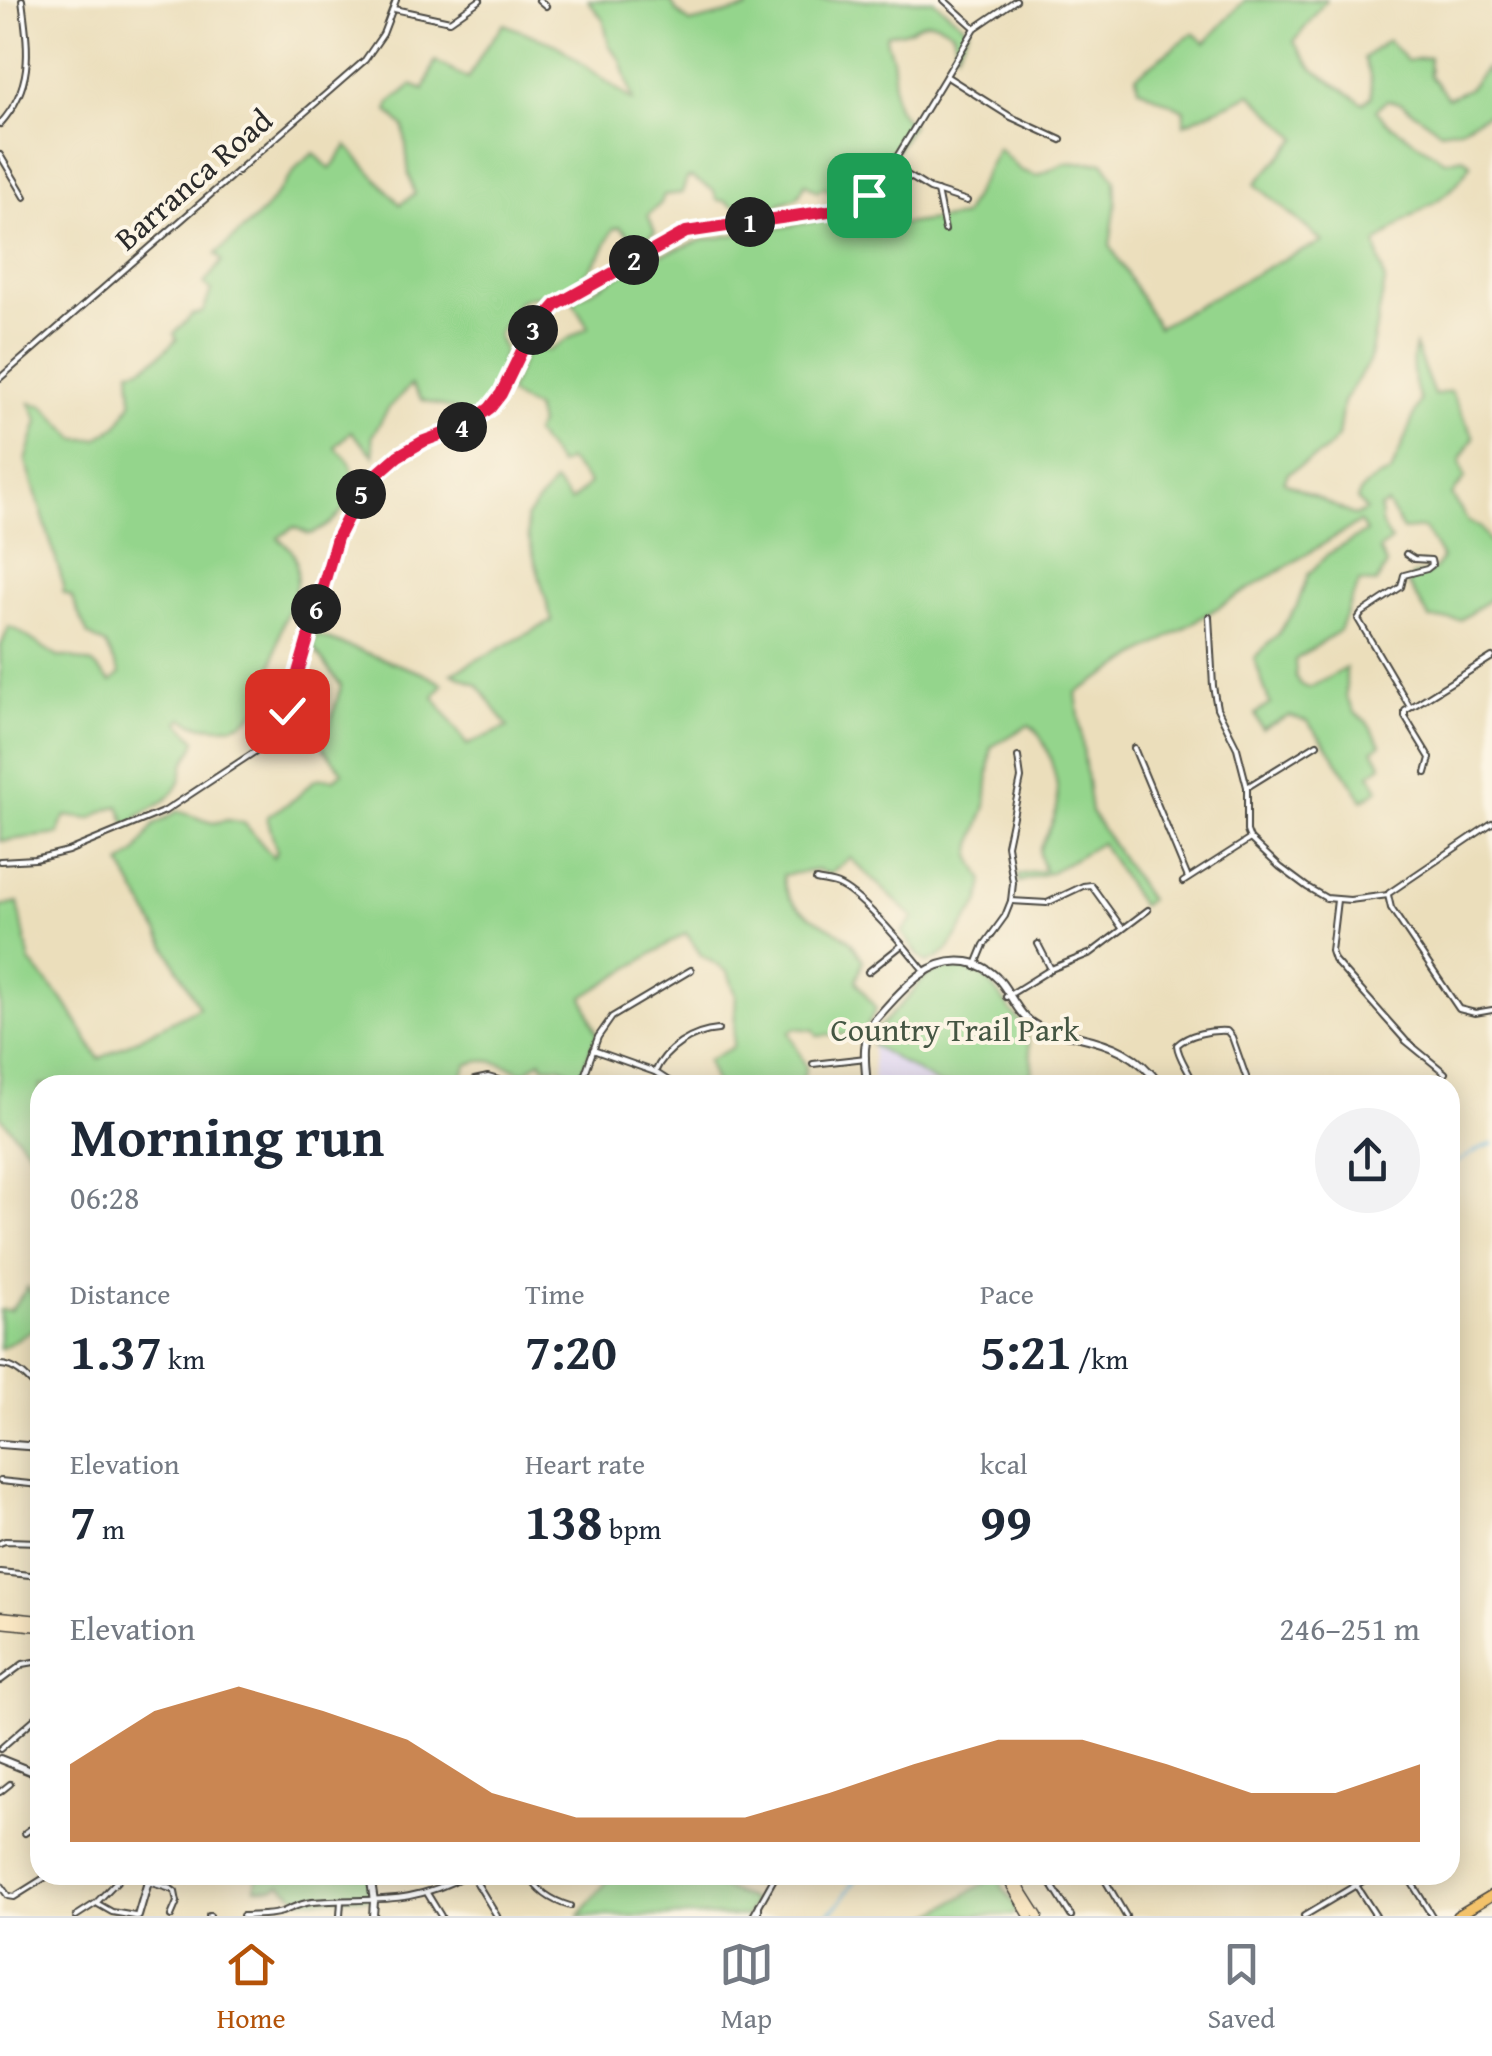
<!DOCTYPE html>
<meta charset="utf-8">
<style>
body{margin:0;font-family:"Gentium Book Plus",serif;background:#f2f2f3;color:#1f2937;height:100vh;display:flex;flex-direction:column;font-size:38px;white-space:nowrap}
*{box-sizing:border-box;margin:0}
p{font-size:32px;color:#747a83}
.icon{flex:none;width:55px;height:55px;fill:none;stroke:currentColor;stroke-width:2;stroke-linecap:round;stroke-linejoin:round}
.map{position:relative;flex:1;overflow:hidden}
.sheet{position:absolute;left:30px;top:1075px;width:1430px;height:810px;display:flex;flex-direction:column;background:#fff;border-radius:30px;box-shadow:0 5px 25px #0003}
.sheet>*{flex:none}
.pin{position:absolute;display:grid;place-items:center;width:85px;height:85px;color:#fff;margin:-42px;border-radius:20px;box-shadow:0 5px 15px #0006}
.km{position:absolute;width:50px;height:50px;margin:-25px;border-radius:50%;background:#222;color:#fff;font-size:28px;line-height:50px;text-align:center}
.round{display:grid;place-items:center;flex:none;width:105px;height:105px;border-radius:52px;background:#f2f2f3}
.headline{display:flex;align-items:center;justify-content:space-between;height:170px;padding:0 40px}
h1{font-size:55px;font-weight:700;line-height:75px}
.figures{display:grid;grid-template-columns:repeat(3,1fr);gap:15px;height:170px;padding:10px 40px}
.figures div{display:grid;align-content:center}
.figures b{font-size:50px;font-weight:700}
.figures small{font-size:28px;font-weight:400}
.figures p{font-size:28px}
.chart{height:280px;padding:20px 40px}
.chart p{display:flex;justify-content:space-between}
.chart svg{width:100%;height:180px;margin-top:10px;fill:#b45309;opacity:.7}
.tab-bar{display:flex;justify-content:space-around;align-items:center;height:140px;border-top:2px solid #e0e1e3;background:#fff;font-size:28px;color:#747a83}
.tab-bar a{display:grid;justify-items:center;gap:5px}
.tab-bar .current{color:#b45309}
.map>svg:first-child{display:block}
.built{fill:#ded5f5}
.green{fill:#94d58c;stroke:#60805c;stroke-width:2.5}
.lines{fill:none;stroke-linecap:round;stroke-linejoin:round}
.stream{stroke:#68b8e3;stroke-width:2.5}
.minor-casing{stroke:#484641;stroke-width:8}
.tertiary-casing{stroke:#484641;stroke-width:10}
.secondary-casing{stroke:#484641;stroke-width:11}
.primary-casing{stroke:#484641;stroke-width:12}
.minor{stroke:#fff;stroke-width:4}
.tertiary{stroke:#fff;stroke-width:6}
.secondary{stroke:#fae7c3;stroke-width:8}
.primary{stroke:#f3c26a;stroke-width:9}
.route-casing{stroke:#fff;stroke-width:20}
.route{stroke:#e11d48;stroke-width:12}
.labels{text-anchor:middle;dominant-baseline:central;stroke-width:8;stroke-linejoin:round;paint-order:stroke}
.street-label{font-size:32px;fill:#2b2b2b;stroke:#fcf5e5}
.park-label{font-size:32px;fill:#455643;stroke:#fcf5e5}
</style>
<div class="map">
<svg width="1492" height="1916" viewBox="0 0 1492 1916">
<rect width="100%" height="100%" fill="#fcf5e5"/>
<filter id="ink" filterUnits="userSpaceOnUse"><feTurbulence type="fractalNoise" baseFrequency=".01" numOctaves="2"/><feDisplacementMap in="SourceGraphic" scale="20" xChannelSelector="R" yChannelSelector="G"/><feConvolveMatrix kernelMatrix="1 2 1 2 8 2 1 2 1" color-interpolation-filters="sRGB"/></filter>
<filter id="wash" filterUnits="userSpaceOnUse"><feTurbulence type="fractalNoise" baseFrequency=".0048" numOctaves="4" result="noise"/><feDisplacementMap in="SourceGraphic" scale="40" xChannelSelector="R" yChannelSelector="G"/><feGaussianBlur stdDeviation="2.25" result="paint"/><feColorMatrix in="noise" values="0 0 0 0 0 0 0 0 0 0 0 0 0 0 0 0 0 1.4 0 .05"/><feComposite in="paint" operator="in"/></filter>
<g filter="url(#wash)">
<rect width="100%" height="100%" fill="#ebdebb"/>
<!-- built -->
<polygon class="built" points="872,1045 940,1084 940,1085 874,1085"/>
<!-- green -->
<g class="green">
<path d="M588,0H670L677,12L690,23L747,9L750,0H933L969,29L957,52L953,32C942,25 933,18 920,24C913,27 911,31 903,32C898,33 892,33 886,35C886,44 890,50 892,58C897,85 885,104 912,125C895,153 879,186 851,203L849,194L833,195L826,187L817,191L805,183L798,197L781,203L773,211L750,208L748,202L733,206L726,201L717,200L713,190L692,178H687L682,193L664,195L661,203L648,215L655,232L643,241L634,239L620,227L613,229L603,251L587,273L557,294L529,297L519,301L497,335L504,350L501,365L506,376L486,407L466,422L460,411L422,400L411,385L388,409L372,436L374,456L351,431L335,447C340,453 348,458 351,465C361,495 336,527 309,534L294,527L278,538C286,546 294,549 296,561C301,588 288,606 281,629C270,664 271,728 221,727C206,726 196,727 183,718L179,722L196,740C194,750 189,753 185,762C182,769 182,779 178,786C169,801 151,809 137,817V821L126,824L119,806L110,808L90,819L66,816L61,824L59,834L0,841V648L9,627L17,630L58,657H69L93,664L111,682L120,674L106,645L88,635L71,596L63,593L64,586L26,461L38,421L30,403L44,406L76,439H97L118,425L132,401L130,370C147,370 165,350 177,339L174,334L192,315L201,313L204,310L211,290L204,284L222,261L216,254L263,212L299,165L314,153L330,169L347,146L400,204L415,194L409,175L404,127L388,111L390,103L412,85L424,90L435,61L468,79L484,50L504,24L557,45L633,101L621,60L609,46L604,21Z"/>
<path d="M1245,0H1326L1294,42L1313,69L1363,103L1372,96L1370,75L1364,58L1388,40L1407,61L1429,57L1430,75L1448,98L1468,89L1486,68L1492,80V112L1460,128L1440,131L1401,103L1387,100L1376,110L1386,122L1445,161L1463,157L1471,164C1452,195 1438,199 1409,218C1397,226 1387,235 1376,244L1385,282L1369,362L1343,402L1338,437L1324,452L1288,473L1284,482L1355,516L1366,510L1357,499C1362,485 1377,477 1391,473L1420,401C1415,384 1409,364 1415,346L1434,395L1450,391L1474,437L1460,461L1465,478L1452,495L1467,520L1480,527L1492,545V598L1460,620L1430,619L1408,583L1413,575C1427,574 1436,572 1442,558L1424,528L1403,530L1387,504L1380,508L1381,523L1391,541L1379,550L1387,565L1376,583L1359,582L1339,631L1295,660L1296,677L1301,685L1309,688L1346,668V697L1355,713L1366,721L1381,744L1373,750L1382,765L1370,774L1379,789L1363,800L1326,744L1307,721L1289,716L1262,729L1255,714L1270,704L1254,658L1278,634L1297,606L1308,575L1327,555L1366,532L1360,522L1076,693L1091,812L1149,900L1141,906L1101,843L1051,872L1019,882L1018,875L1044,870L1039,854L1040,848C1047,834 1057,816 1058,801C1058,779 1047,736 1029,725L991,747L986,806L974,840L971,856L984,881L980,901L948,950L938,958L927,963L919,956L902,932L914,918L850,858L830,874L817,870L783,875C783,913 825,919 849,940C855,946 858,953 863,960L856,981L876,1009L863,1034L817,1036L814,1030L795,1028L789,1032L806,1067L803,1079L797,1085H716L707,1061L733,1047L736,995L728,972L701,955L686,933L583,997L597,1034L580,1076L561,1067L544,1066L541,1060L524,1073C505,1064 486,1056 467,1065L460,1080L461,1085H40V1164L0,1116V907L18,903L30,962L67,1005L99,1059L199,1007L121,864L136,853L153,826L178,811L213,823L228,820L244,823L273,857L277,852L267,817C276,809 288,805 297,797C313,782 310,776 334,779L343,772L323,748L341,686L313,647L316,635L422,673L443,684L434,697L467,745L508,727L478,685L452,673L552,621L528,536L526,518L554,482L571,502L589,484L568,460L559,465L534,433L539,424L535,409L508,394L528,348L548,351L588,327L573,301L649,259L703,240L854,215L876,228L963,216L998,148L1020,170L1037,176L1066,163L1103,162L1115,179L1116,203L1110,245L1158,327L1279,261L1323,242L1255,184L1298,138L1251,94L1184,124V110L1138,88L1136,76L1193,33L1205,43Z"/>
<path d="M945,968C982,967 988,979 1008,1007C1013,1015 1023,1023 1026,1032C1030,1045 1031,1059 1033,1072L1004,1085H940L872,1045L877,1029L910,996L921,981L930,974Z"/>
<polygon points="28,1287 37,1305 40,1305 40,1325 0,1349 0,1310 11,1310"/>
<polygon points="257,1875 370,1875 374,1898 300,1900 281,1884 273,1888 256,1888"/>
<polygon points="612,1875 693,1875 754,1901 747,1916 579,1916"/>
<polygon points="998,1875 1003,1888 1017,1908 1013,1915 930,1916"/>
</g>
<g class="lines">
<!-- stream -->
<g class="stream">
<polyline points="1450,1167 1481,1148 1492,1144"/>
<polyline points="826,1916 839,1904 859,1875"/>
</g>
</g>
</g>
<g filter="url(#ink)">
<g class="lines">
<!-- minor casing -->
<g class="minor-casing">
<g id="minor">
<polyline points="539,0 546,6"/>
<polyline points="944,0 974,27"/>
<polyline points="394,9 450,21 480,0"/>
<polyline points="946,76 1011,117 1061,140"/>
<path d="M0,124C35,85 28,48 22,0"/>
<polyline points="0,155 25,197"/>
<polyline points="891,165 930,189 967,201"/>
<polyline points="937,191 945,230"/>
<polyline points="0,378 365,60 383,34 396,0"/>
<polyline points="1406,554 1414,559 1431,560 1432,565 1427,569 1404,575 1401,587 1362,613 1358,619 1410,707"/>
<polyline points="1209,617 1213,686 1217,708 1237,748 1247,787 1247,831 1250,839 1280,867 1307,887 1326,898 1350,900 1388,895"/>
<polyline points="1134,748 1188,878"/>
<polyline points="1426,773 1430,758 1405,717 1405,711 1492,657"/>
<polyline points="1249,786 1317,744"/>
<polyline points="0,861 35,859 68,851 165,811 259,749 274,734 288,709 337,537 357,499 377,474 398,456 424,441 467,425 490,408 501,394 529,335 556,305 667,241 686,232 842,209 863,200 881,183 975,28 1016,0"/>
<path d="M816,880C824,882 832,882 840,886C864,898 908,950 926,973"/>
<polyline points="1183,882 1250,839"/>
<polyline points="1389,893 1492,823"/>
<polyline points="1388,895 1391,908 1459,1009 1475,1013 1492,1010"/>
<polyline points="1337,900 1331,951 1334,960 1406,1041 1445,1073"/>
<polyline points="1011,901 1047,903 1083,886 1091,885 1122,928"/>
<polyline points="1038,944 1051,969"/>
<polyline points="975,967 984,945 1005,916 1011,901 1013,883 1007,845 1021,778 1018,757"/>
<polyline points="868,972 902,945"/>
<polyline points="1006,997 1051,969 1091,953 1148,910"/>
<polyline points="593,1050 655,1072 675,1085"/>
<polyline points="813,1064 866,1058"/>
<path d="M655,1072C665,1049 692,1032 718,1030"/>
<polyline points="474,1080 488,1077 517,1085"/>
<polyline points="581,1085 598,1037 612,1017 691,970"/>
<polyline points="1092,1085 1100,1081 1106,1085"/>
<path d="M1194,1085C1190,1071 1178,1058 1177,1045C1189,1034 1210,1030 1227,1031L1232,1037L1249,1085"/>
<path d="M0,1365C17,1365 29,1380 40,1392"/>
<polyline points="0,1481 40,1485"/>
<polyline points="0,1543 5,1541 40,1542"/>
<polyline points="0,1572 40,1576"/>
<polyline points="0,1681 23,1664 40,1661"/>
<polyline points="0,1749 40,1714"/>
<polyline points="0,1792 10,1784"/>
<polyline points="25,1833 40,1822"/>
<polyline points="472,1875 497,1916"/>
<path d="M529,1875C537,1891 553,1901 570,1906"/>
<polyline points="1049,1875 1050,1882 1071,1916"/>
<polyline points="1102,1875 1126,1916"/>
<polyline points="1407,1875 1432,1916"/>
<polyline points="1277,1879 1283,1875"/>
<polyline points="148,1882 171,1889 175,1892 177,1902 171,1916"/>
<polyline points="0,1885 8,1896 14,1897 49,1875"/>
<polyline points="1356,1885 1376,1916"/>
<polyline points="427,1893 441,1916"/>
<polyline points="98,1904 112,1912 135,1916"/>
<polyline points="76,1916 96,1903 123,1875"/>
<polyline points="209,1916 210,1916"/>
<path d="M243,1916C256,1915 270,1916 282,1912C292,1908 301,1903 312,1902C373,1897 408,1907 466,1875"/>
<polyline points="340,1916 341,1901"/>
<polyline points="753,1916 776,1875"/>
<polyline points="759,1916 759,1905"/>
<polyline points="1304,1916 1373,1875"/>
</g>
</g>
<!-- tertiary casing -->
<g class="tertiary-casing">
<g id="tertiary">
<path d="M867,1085C865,1061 861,1042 874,1021C899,994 926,956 967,962C980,964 991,971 1000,981C1013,997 1019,1018 1039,1027C1050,1033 1064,1034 1076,1036C1112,1044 1138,1054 1160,1085"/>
<polyline points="0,1444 40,1447"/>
<polyline points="0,1759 40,1775"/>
<polyline points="370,1875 374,1901 373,1916"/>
<polyline points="138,1916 150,1875"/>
</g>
</g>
<!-- secondary casing -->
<g class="secondary-casing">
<g id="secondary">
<polyline points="0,1616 40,1620"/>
<polyline points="0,1623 40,1627"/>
<polyline points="1005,1875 1029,1916"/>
<polyline points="1012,1875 1038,1916"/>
</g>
</g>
<!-- primary casing -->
<g class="primary-casing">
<polyline id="primary" points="1457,1916 1492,1895"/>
</g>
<!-- minor -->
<use href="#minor" class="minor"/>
<!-- tertiary -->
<use href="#tertiary" class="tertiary"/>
<!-- secondary -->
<use href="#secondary" class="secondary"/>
<!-- primary -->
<use href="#primary" class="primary"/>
</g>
</g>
<g class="lines" filter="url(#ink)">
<!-- route casing -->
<g class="route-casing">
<polyline id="route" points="287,711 337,538 357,499 375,476 398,456 424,441 467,425 490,408 501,394 529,336 556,305 686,232 842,209 855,205 869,195"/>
</g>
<!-- route -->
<use href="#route" class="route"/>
</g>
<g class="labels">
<!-- street labels -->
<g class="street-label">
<text transform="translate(193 179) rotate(-41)">Barranca Road</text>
</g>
<!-- park labels -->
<g class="park-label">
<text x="955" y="1029">Country Trail Park</text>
</g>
</g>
</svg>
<div class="pin" style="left:869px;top:195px;background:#1e9e55"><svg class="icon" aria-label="arrive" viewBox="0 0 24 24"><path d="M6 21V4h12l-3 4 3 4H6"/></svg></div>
<div class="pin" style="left:287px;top:711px;background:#d93025"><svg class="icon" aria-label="check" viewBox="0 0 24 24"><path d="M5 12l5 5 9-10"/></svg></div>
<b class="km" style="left:750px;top:222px">1</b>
<b class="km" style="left:634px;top:260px">2</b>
<b class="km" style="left:533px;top:330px">3</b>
<b class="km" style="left:462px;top:427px">4</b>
<b class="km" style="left:361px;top:494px">5</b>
<b class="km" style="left:316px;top:609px">6</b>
<section class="sheet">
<div class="headline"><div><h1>Morning run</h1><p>06:28</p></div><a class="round"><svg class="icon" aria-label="share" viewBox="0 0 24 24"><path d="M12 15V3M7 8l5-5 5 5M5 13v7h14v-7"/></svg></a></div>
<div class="figures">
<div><p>Distance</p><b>1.37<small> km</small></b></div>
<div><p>Time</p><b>7:20</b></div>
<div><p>Pace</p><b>5:21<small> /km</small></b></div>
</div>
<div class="figures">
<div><p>Elevation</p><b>7<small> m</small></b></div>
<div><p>Heart rate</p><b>138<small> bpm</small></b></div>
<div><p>kcal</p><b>99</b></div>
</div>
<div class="chart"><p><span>Elevation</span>246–251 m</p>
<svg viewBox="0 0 160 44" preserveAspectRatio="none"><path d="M0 44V25L10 12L20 6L30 12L40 19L50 32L60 38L70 38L80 38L90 32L100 25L110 19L120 19L130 25L140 32L150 32L160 25V44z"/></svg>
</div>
</section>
</div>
<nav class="tab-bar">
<a class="current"><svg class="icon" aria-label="home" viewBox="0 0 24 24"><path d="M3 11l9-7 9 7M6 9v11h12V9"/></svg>Home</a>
<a><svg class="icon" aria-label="map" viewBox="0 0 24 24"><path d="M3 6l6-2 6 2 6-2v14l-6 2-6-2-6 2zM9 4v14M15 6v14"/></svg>Map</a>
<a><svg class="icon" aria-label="saved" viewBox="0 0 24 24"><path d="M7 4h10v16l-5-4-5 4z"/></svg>Saved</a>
</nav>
